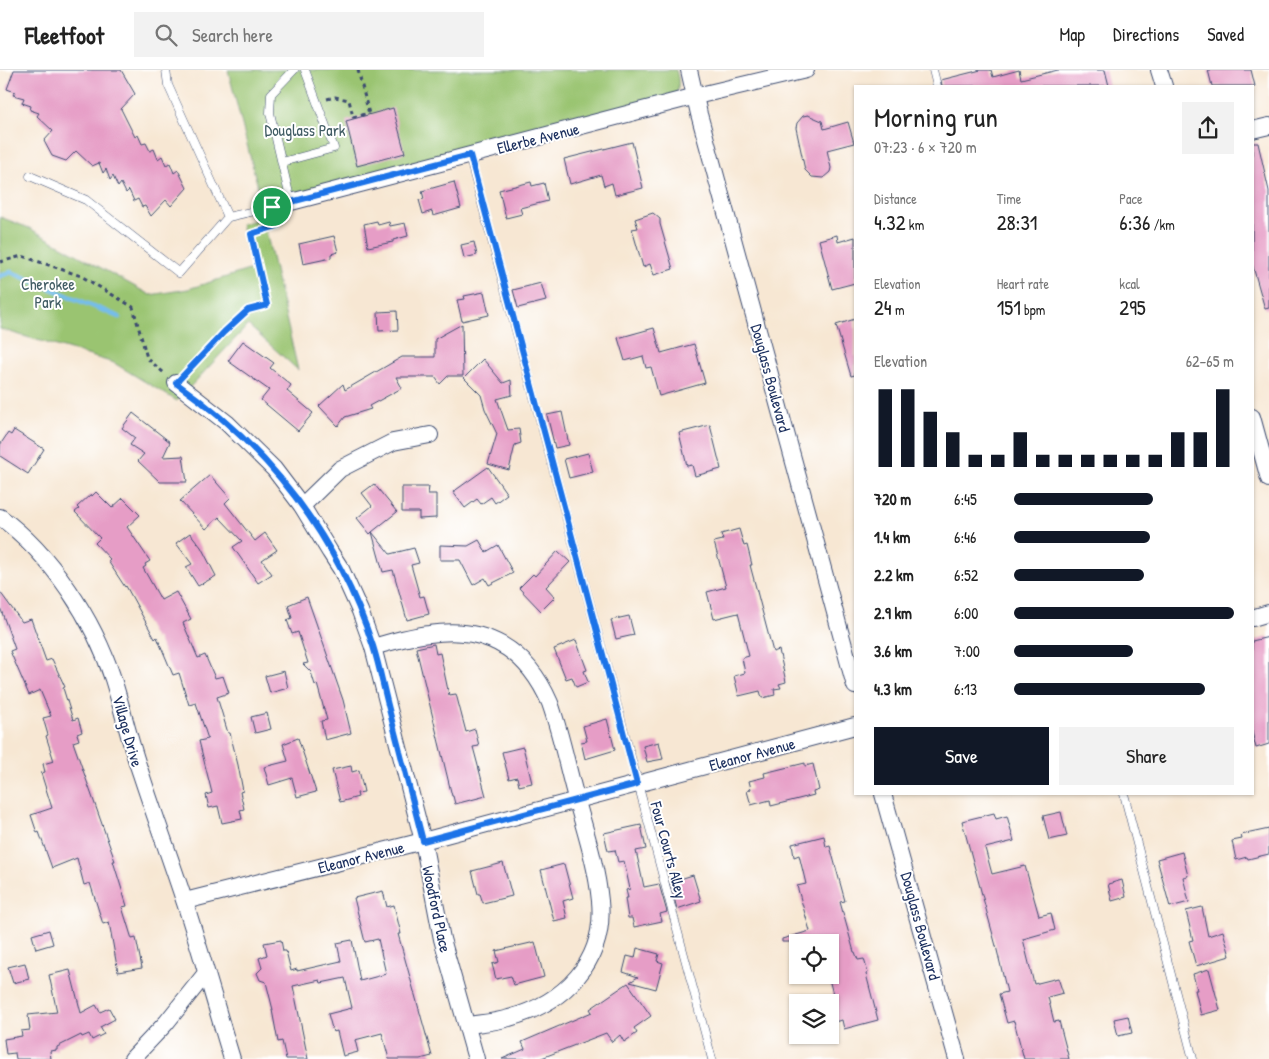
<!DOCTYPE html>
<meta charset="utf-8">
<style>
body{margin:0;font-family:"Patrick Hand",sans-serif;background:#f2f2f2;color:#222;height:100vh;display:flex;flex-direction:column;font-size:19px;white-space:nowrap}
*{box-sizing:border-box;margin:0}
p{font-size:16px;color:#767676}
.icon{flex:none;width:28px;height:28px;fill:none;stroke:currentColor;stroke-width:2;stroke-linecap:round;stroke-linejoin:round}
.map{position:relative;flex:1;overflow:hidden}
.details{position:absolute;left:854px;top:15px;width:400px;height:710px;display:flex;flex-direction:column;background:#fff;border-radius:0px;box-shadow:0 1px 4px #0004}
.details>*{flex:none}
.fabs{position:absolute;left:789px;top:864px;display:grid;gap:10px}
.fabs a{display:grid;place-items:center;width:50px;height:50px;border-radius:0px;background:#fff;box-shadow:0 1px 4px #0004;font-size:25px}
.pin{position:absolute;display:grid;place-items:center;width:42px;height:42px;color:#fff;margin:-21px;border:2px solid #fff;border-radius:50%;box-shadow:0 1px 5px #0007}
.round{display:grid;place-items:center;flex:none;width:52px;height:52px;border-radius:0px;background:#f2f2f2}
.head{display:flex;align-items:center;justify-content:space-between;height:85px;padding:0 20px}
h1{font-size:28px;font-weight:600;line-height:38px}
.figures{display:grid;grid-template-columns:repeat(3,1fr);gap:8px;height:85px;padding:5px 20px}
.figures div{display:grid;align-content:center}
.figures b{font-size:21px;font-weight:600}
.figures small{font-size:14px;font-weight:400}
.figures p{font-size:14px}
.chart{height:140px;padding:10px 20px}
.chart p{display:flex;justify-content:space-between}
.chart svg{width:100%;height:90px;margin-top:5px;stroke:#111827;stroke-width:6}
.button{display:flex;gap:10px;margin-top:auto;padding:10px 20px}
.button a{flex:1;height:58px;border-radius:0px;background:#111827;color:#fff;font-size:20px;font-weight:600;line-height:58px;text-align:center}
.button a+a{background:#f2f2f2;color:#222}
ul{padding:0 20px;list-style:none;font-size:16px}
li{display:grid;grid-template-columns:80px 60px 1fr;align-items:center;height:38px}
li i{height:12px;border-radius:6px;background:#111827}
header{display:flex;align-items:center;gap:30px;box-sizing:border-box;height:70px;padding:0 25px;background:#fff;border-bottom:1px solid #e0e0e0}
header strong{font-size:24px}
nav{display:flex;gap:28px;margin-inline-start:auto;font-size:18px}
.search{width:350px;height:45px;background:#f2f2f2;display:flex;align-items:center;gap:12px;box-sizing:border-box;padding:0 18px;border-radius:0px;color:#767676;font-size:19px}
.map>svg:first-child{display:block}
.green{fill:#9ac471;stroke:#5a7a68}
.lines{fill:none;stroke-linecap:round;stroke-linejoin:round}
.stream{stroke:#74bdec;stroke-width:5}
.building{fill:#e69dc6}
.service-casing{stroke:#3c4b70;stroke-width:9}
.minor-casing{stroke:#3c4b70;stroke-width:18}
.path{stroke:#3c4b70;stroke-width:3;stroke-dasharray:4 4;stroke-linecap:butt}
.service{stroke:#fff;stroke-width:8}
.minor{stroke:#fff;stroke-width:16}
.route-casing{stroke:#fff;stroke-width:10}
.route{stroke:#1a73e8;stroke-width:6}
.labels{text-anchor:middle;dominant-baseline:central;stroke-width:4;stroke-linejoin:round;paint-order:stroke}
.park-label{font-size:16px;fill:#415c64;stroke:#fff}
.street-label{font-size:16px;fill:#1b2f5e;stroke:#fff}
</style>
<header>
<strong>Fleetfoot</strong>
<div class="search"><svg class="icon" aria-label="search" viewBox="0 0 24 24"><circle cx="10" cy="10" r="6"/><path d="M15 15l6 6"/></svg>Search here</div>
<nav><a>Map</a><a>Directions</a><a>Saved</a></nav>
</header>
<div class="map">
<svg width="1269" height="989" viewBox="0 0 1269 989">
<rect width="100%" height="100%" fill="#fff"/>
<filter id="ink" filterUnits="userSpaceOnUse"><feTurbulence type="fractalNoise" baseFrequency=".02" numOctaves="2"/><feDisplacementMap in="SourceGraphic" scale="10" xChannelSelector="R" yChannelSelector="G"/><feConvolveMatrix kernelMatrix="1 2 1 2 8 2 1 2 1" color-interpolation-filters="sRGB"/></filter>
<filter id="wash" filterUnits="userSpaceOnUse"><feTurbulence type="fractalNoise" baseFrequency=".0096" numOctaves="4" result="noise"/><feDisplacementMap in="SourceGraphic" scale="20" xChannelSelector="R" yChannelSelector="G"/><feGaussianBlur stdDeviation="1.12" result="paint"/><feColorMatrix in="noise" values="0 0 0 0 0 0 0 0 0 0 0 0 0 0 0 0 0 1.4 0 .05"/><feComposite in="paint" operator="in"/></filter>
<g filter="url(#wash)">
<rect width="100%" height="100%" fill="#f7e7d3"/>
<!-- green -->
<g class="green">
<path d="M228,0H676C679,9 680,19 674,27L262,133Z"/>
<polygon points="0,147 29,158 150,225 188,219 252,199 241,154 263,148 298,300 248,255 177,331 114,293 0,259"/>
</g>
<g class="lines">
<!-- stream -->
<polyline class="stream" points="0,206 11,202 119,247"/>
</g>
<g id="blocks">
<!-- building -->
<g class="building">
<polygon points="14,0 121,0 135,24 121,39 135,67 138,65 142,74 146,73 150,81 154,79 158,89 162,86 166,95 170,93 174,103 178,100 187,118 171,136 166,130 151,146 145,136 142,137 138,129 134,131 129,120 126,123 121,113 118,117 113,106 110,110 106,99 103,103 99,93 92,96 76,81 66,91 52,86 44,71 53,61 37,46 39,43 30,40 31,36 22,33 24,28 13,25 15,22 7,19"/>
<polygon points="981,0 991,0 993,7 1019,0 1021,9 1058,0 1105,0 1109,16 942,16 941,10"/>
<polygon points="1208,0 1251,0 1255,16 1212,16"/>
<polygon points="393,38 405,83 357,96 346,51"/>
<polygon points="808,45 822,51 824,59 848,52 854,73 827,80 831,98 830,102 823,108 812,107 805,100 796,58 797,53 803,46"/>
<polygon points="632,72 643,118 615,125 612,113 604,116 601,105 570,114 564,89"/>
<polygon points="1252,73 1258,73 1269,121 1269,238 1265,239 1252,193"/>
<polygon points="454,112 461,138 433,146 432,141 423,144 419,130 424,129 422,121"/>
<polygon points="531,112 532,116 544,113 548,131 520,138 522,144 506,148 499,120"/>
<polygon points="653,143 660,149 660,154 673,199 654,205 650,194 643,197 632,159 638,158 635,149"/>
<polygon points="377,151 378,155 389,152 390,156 405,153 408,166 393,170 393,172 368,177 364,154"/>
<polygon points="837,165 838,172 855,167 855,213 832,219 819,170"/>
<polygon points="334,166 338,182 331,184 331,188 303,194 299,174"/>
<polygon points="474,172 477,185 464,188 461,175"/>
<polygon points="541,213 546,231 518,238 513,220"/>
<polygon points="484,222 489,245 462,251 457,230 465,229 464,226"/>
<polygon points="397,241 398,260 379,261 378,242"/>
<polygon points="855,249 855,305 851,306 836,255"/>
<polygon points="462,254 463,306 448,306 440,314 435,307 396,307 402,318 369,336 371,339 345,347 338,356 319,336 343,314 345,320 402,287 435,287 435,269"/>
<polygon points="654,258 661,283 694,274 705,313 659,326 651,297 646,298 643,286 625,291 618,268"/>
<polygon points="243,271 274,293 270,298 291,315 287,321 313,343 298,361 261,330 269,320 228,291"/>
<polygon points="483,289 503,313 511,310 512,325 497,329 508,360 519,359 521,373 515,375 509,400 488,394 497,364 485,339 481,325 464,308"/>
<polygon points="562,342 569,375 555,378 547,345"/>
<polygon points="133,343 170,372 163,387 183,386 187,412 160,412 138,391 144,384 130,375 135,368 122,358"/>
<polygon points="710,355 721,399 695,406 692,395 687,396 679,363"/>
<polygon points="14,360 44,379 28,404 0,386 0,375 8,363 11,365"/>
<polygon points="588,383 593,402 569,408 564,389"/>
<polygon points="488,397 507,424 495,433 491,427 481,434 477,429 465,438 453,422"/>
<polygon points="210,405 230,428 225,433 255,471 265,463 277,480 262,490 272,504 258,513 233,477 242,471 219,447 206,459 180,431"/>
<polygon points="374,414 397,442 372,462 390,484 414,478 419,493 411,495 420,527 424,526 429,544 407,550 393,500 383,502 372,462 370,464 357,448 372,436 362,423"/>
<polygon points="402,417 429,417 428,424 436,424 436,448 419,449 419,442 402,442"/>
<polygon points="96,422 112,438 123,428 140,445 127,457 150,491 145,494 146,496 143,498 161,530 176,522 191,549 183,553 198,588 205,585 215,608 223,606 229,623 217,627 228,663 230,663 238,695 243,721 240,722 244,739 240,740 242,749 222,753 218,736 209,738 206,725 212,723 199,671 208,669 196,633 189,635 179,603 173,605 157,567 155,569 126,516 125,517 108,491 110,489 95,473 100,468 75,442 79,439 77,437 91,424 92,426"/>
<polygon points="739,459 744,476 747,475 752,495 750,495 773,582 779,580 786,612 779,614 781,618 774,619 775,625 762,628 760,621 739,626 734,606 745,603 742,588 749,586 738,543 714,549 707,522 726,517 714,472 723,470 721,464"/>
<polygon points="190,463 201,477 216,506 198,516 186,497 192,494 176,473"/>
<polygon points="479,470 486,482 498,475 513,503 489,515 485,508 473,515 460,490 440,490 440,475 468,476"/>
<polygon points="558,481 570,492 546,517 555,527 541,541 519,518 533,504 535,506"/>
<polygon points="0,522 22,552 31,549 46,591 52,589 65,617 63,618 73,650 78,648 82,662 77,664 79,670 73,672 115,791 113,791 127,836 122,837 132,869 136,868 142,898 118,902 109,852 103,854 90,813 84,815 77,788 52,798 39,762 37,763 31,745 52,738 41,703 45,702 43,694 54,691 46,666 48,665 43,648 51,646 40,620 29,625 10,581 15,579 0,537"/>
<polygon points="307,527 343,630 351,663 325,670 321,651 327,650 317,614 315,615 311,602 303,594 308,593 298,562 292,564 287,550 292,548 288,535"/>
<polygon points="629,546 634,565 616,569 611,550"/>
<polygon points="1269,567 1269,674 1256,678 1252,662 1252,571"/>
<polygon points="576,570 587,600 584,601 588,612 576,617 572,607 566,609 554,579"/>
<polygon points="434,574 436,584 440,583 449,625 456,624 466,662 475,659 479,676 473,677 486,726 455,734 453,726 452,726 416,578"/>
<polygon points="284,601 288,618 270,623 265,606"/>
<polygon points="267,643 271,659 255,663 251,647"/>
<polygon points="607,649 615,680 585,689 581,672 587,671 583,656"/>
<polygon points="298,668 316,722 297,727 292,708 269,715 264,697 288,691 283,674"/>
<polygon points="659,672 663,689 647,692 643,676"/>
<polygon points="523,677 532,713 519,716 517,707 509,709 502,682"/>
<polygon points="805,693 805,696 813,694 819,720 813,722 814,725 771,736 770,730 751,735 747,721 751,719 749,711 765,707 764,703"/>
<polygon points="351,696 352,702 359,700 364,722 357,723 358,727 340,732 332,700"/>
<polygon points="1061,742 1067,766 1049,770 1043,746"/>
<polygon points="994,743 996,749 1007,746 1014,771 985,778 992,804 1025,796 1039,846 1051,843 1055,860 1023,869 1034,914 1058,908 1063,923 1048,927 1054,952 1059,951 1069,989 1024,989 1014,951 1007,953 999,924 1007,922 996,876 962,751"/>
<polygon points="641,755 646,779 636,781 644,817 659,814 667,842 660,844 662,851 634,857 632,848 628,848 625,828 628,828 626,820 630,819 624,791 618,792 615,780 608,781 604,763"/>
<polygon points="1269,759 1269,784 1248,789 1247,787 1236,790 1232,771 1242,769 1241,765"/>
<polygon points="824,766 826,777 830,776 845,831 840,832 854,882 855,882 858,890 864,889 868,903 866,904 878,950 844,959 842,950 830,953 830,938 836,936 828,905 830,905 830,872 782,872 782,869 810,861 797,816 806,814 799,785 794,787 792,774"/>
<polygon points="1182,782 1188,806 1183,807 1189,832 1170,837 1157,789"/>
<polygon points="503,793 512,826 483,833 480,824 478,824 472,801"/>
<polygon points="564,794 573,828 563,831 567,848 554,851 541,800"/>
<polygon points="693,805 701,831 677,839 670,812"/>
<polygon points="1122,810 1126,827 1112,831 1108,814"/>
<polygon points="383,821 387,837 394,835 401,864 398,864 432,986 420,989 389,989 382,963 355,970 358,982 343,986 337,961 333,962 328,944 352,938 345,908 321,913 320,910 293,916 308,989 286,989 282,971 278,972 272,940 273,940 266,912 260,910 257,903 262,898 259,888 267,885 264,873 281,870 283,881 286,881 291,901 297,899 297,901 341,891 337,873 352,870 360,911 386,904 378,869 365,872 354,828"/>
<polygon points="1202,837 1208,866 1223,861 1230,886 1196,896 1189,871 1193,870 1186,841"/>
<polygon points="49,860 53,874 36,879 32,865"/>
<polygon points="535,872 544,907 514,915 511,906 496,909 492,894 499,892 496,881"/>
<polygon points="637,878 659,884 657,891 663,893 656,919 630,912 638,907 623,902 627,886 635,888"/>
<polygon points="25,893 29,909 13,913 8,897"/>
<polygon points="1209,899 1220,940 1201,945 1195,920 1197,920 1193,904"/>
<polygon points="70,900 81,943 96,935 100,942 109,938 115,949 100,957 104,964 92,970 89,964 82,967 81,965 57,977 57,980 50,981 51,989 16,989 15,983 6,984 4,969 22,966 21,961 30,960 28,945 57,942 49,905"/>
<polygon points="628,913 651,946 634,958 637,963 624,972 620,965 612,972 606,963 539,989 502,989 525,979 522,972 592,942 590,939"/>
<polygon points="1128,946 1132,963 1118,966 1114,949"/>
</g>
</g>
</g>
<g filter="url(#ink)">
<use href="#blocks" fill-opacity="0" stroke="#3c4b70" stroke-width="1"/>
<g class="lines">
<!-- service casing -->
<g class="service-casing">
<g id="service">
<polyline points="933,0 937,16"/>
<polyline points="469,85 712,989"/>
<polyline points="282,92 334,78 305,0"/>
<polyline points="30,106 86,130 179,203 228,147 168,15 166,0"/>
<polyline points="291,132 270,43 271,24 294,0"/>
<polyline points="228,147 272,137"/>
<polyline points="1124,724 1193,989"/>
</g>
</g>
<!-- minor casing -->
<g class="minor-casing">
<g id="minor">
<polyline points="689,0 699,44 855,616"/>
<polyline points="1159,0 1164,16"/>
<polyline points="1252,60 1269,56"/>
<polyline points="272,137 696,26 806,0"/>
<polyline points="176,313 227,353 274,399 302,436 330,482 341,499 360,541 373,577 423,771 442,869 476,989"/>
<polyline points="1252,347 1269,409"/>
<polyline points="302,436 340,399 393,372 430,365"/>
<path d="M0,447C51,484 94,550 113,609C123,641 130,673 141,704C155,747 171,790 185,833C202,885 216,937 232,989"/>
<polyline points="1252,548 1269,543"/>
<path d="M373,577C391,572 410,566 429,564C487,555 527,580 550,633C562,667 568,701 578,735C587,767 597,799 600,831C606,892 564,933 509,948C496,952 481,953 468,955"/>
<polyline points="883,724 957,989"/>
<polyline points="185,831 423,771 855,656"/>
<polyline points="132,989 166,953 206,903"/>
</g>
</g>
<!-- path -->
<g class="path">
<polyline points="358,0 369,44"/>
<polyline points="327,29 335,27 349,30 353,47 369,43"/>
<polyline points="0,192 22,186 81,206 133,237 147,288 164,303"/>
<polyline points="187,302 223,262 247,240 267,235 251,164 277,156 276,152"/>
</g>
<!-- service -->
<use href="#service" class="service"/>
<!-- minor -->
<use href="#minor" class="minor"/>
</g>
</g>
<g class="lines" filter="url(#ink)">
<!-- route casing -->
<g class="route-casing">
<path id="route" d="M470,85L566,444L637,714L423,771C412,728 401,685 390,643C384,621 380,598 373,576C337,467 270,379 176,313L224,262L248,240L267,235L251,164L277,156L272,137Z"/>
</g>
<!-- route -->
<use href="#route" class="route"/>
</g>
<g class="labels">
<!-- park labels -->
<g class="park-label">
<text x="305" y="60">Douglass Park</text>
<text x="48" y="214">Cherokee<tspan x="48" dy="18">Park</tspan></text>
</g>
<!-- street labels -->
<g class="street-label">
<text transform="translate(538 68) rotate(-14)">Ellerbe Avenue</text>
<text transform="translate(771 308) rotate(75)">Douglass Boulevard</text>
<text transform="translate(128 661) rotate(74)">Village Drive</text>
<text transform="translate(752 684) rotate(-15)">Eleanor Avenue</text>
<text transform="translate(669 780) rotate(75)">Four Courts Alley</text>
<text transform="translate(361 787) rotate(-14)">Eleanor Avenue</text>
<text transform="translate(437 839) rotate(78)">Woodford Place</text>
<text transform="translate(921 856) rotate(75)">Douglass Boulevard</text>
</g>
</g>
</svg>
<div class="fabs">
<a><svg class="icon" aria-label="locate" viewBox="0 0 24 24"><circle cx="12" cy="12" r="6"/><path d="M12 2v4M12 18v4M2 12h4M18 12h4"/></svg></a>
<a><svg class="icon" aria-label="layers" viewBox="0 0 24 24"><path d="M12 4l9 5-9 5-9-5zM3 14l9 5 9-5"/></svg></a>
</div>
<div class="pin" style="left:272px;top:137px;background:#1e9e55"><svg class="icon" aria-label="arrive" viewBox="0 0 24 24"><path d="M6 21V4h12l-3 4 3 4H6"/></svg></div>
<section class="details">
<div class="head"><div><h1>Morning run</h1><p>07:23 · 6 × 720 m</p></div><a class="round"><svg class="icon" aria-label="share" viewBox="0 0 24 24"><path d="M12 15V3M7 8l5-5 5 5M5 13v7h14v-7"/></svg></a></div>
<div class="figures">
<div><p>Distance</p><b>4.32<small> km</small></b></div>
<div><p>Time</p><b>28:31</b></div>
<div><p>Pace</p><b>6:36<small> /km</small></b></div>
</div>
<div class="figures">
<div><p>Elevation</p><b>24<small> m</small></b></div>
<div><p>Heart rate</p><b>151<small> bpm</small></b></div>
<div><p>kcal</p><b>295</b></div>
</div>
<div class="chart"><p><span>Elevation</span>62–65 m</p>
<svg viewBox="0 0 160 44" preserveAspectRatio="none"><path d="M5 44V6M15 44V6M25 44V17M35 44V27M45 44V38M55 44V38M65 44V27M75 44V38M85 44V38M95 44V38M105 44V38M115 44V38M125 44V38M135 44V27M145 44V27M155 44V6"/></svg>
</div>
<ul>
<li><b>720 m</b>6:45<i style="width:63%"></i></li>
<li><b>1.4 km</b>6:46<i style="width:62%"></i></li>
<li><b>2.2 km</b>6:52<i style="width:59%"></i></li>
<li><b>2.9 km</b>6:00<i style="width:100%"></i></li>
<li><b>3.6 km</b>7:00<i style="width:54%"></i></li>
<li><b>4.3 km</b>6:13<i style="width:87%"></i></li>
</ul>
<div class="button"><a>Save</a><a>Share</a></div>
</section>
</div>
